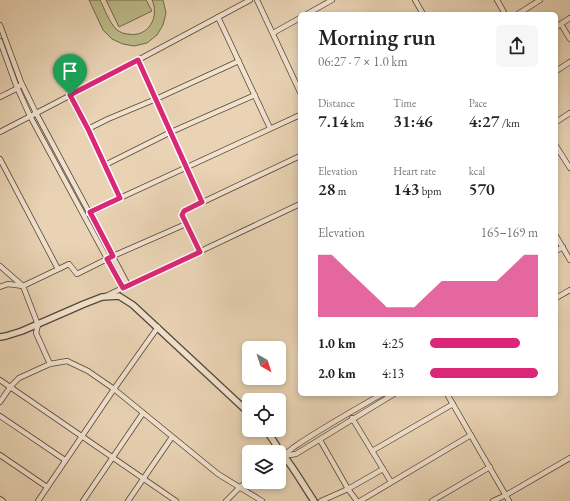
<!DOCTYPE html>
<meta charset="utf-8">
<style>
body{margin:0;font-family:"EB Garamond",serif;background:#f6f6f6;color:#222;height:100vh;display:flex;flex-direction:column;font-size:15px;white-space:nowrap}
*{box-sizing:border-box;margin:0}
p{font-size:13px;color:#767676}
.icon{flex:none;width:22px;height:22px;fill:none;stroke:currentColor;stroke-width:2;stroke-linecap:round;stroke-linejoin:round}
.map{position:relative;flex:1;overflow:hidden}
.side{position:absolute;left:298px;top:12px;width:260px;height:384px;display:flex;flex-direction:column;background:#fff;border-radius:6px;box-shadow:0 2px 6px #0003}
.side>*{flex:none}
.needle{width:26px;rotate:141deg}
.buttons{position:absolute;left:242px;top:341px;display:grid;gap:8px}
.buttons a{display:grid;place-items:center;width:44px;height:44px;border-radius:6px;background:#fff;box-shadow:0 2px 6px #0003;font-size:20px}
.pin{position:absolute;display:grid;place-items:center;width:34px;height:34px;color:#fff;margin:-41px -17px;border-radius:50% 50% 50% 0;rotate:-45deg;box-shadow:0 0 4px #0007}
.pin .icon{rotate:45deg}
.round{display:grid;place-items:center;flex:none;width:42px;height:42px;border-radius:6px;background:#f6f6f6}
.overview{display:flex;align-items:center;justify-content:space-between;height:68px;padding:0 20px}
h1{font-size:22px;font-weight:600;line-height:30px}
.figures{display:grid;grid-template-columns:repeat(3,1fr);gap:6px;height:68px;padding:4px 20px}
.figures div{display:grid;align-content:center}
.figures b{font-size:17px;font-weight:600}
.figures small{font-size:11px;font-weight:400}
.figures p{font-size:11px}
.chart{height:112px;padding:8px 20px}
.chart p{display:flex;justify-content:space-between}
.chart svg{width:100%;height:72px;margin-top:4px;fill:#db2777;opacity:.7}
ul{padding:0 20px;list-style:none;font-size:13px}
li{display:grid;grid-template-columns:64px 48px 1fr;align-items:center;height:30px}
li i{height:10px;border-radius:5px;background:#db2777}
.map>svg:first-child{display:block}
.green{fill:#bcbb89;stroke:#70684c}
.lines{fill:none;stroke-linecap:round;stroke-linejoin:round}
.minor-casing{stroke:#554539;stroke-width:6}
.tertiary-casing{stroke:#554539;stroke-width:8}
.minor{stroke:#f1e2ce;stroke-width:4.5}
.tertiary{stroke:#f1e2ce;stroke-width:5.5}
.route-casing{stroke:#fff;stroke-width:8}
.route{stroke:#db2777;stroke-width:5}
</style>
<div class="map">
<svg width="570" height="501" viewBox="0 0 570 501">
<rect width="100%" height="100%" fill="#e9d3b4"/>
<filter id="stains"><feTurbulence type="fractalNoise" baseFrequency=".005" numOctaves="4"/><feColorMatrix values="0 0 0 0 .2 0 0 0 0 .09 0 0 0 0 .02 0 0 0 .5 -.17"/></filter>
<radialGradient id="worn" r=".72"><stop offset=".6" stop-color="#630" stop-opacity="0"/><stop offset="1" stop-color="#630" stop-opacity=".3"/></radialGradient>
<!-- green -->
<g class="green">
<path d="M89,0H100C105,10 109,22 117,30C120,32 124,34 128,34C148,38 160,17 152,0H163L166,13L163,25L157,35L147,43L134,46L123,44L112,39L103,30Z"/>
<polygon points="106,0 146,0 152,11 119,27"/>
</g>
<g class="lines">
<!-- minor casing -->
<g class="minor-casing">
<g id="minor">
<polyline points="257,0 300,92"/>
<polyline points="415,0 423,14"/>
<polyline points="497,0 505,14"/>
<polyline points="307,14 332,0"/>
<polyline points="518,14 540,0"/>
<polyline points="218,17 270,128"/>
<polyline points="561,24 570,39"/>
<polyline points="0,25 21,82 36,113 128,285"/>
<polyline points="556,27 570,18"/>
<polyline points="273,33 300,18"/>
<polyline points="0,41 16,85 30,116 123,288"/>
<polyline points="138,60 202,201"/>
<polyline points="556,71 570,62"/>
<polyline points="70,95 88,129 120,198"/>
<polyline points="0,97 18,88 19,86"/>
<polyline points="556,122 570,113"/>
<polyline points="88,129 108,119 156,99 239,61"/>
<polyline points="0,132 138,60 250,0"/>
<polyline points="556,146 570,168"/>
<polyline points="0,159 58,269"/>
<polyline points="105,165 171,132 255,95"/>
<polyline points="88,214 120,198 300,115"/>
<polyline points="186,224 200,252"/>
<polyline points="556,236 570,260"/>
<polyline points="556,251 563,247"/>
<polyline points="0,266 23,286 38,325 36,333 50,364"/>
<polyline points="0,287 8,284 23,286 69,264 77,274 113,256 186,224 182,215 184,211 300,156"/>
<polyline points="106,296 300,204"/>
<polyline points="556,298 570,290"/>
<polyline points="0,380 176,501"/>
<polyline points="447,394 509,501"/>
<polyline points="0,402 11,386 19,378 41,368 50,364 67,361 88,371 114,389 218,474 262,501"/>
<polyline points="0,416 65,460"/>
<polyline points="352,418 391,482"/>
<polyline points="320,440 348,489 357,501"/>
<polyline points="372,451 453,404"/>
<polyline points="0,455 47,487"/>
<polyline points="283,456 296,454 353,419 394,394"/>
<path d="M279,459C284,455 289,451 294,447C322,428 352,411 382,394"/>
<polyline points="0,499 3,501"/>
<polyline points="38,501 114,389 158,327"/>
<polyline points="83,501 143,413"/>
<polyline points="128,501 172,437"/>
<polyline points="226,501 239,488 249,480"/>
<polyline points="321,501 348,489 383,469"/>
<polyline points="360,501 471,435"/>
<polyline points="432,501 490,467"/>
<polyline points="493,501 506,495 570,458"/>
</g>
</g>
<!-- tertiary casing -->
<g class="tertiary-casing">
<g id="tertiary">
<polyline points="0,337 6,336 22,331 84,304 102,297 119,296 133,305 249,413"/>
<path d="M265,430C273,438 277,448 284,456C295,470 304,486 314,501"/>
</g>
</g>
<!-- minor -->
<use href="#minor" class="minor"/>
<!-- tertiary -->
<use href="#tertiary" class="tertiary"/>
</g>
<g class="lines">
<!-- route casing -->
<g class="route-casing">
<polygon id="route" points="138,60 202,202 184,211 182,215 200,252 123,288 107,259 113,256 90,212 120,198 88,129 70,95"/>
</g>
<!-- route -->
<use href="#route" class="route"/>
</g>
<rect width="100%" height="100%" filter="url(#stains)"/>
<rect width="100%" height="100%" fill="url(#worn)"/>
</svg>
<div class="buttons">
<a><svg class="needle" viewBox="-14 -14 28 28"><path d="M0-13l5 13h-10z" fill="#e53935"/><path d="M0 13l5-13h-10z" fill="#767676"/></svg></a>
<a><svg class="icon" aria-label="locate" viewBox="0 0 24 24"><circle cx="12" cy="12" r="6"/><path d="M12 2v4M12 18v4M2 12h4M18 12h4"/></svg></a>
<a><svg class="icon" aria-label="layers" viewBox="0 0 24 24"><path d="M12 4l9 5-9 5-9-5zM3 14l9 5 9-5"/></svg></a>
</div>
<div class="pin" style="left:70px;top:95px;background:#1e9e55"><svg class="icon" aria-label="arrive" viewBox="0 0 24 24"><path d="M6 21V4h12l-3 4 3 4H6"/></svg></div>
<section class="side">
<div class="overview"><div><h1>Morning run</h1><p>06:27 · 7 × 1.0 km</p></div><a class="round"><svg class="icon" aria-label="share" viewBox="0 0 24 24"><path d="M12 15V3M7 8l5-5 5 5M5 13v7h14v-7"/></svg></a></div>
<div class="figures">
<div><p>Distance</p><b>7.14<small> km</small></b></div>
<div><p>Time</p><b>31:46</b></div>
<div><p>Pace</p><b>4:27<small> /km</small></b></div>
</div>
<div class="figures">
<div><p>Elevation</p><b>28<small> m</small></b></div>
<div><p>Heart rate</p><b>143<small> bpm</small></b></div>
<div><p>kcal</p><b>570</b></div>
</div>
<div class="chart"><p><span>Elevation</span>165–169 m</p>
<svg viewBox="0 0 160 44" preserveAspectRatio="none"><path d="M0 44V6L10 6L20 14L30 22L40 30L50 38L60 38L70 38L80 30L90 22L100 22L110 22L120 22L130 22L140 14L150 6L160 6V44z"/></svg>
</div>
<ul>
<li><b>1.0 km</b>4:25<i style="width:83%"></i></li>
<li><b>2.0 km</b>4:13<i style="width:100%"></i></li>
</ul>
</section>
</div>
